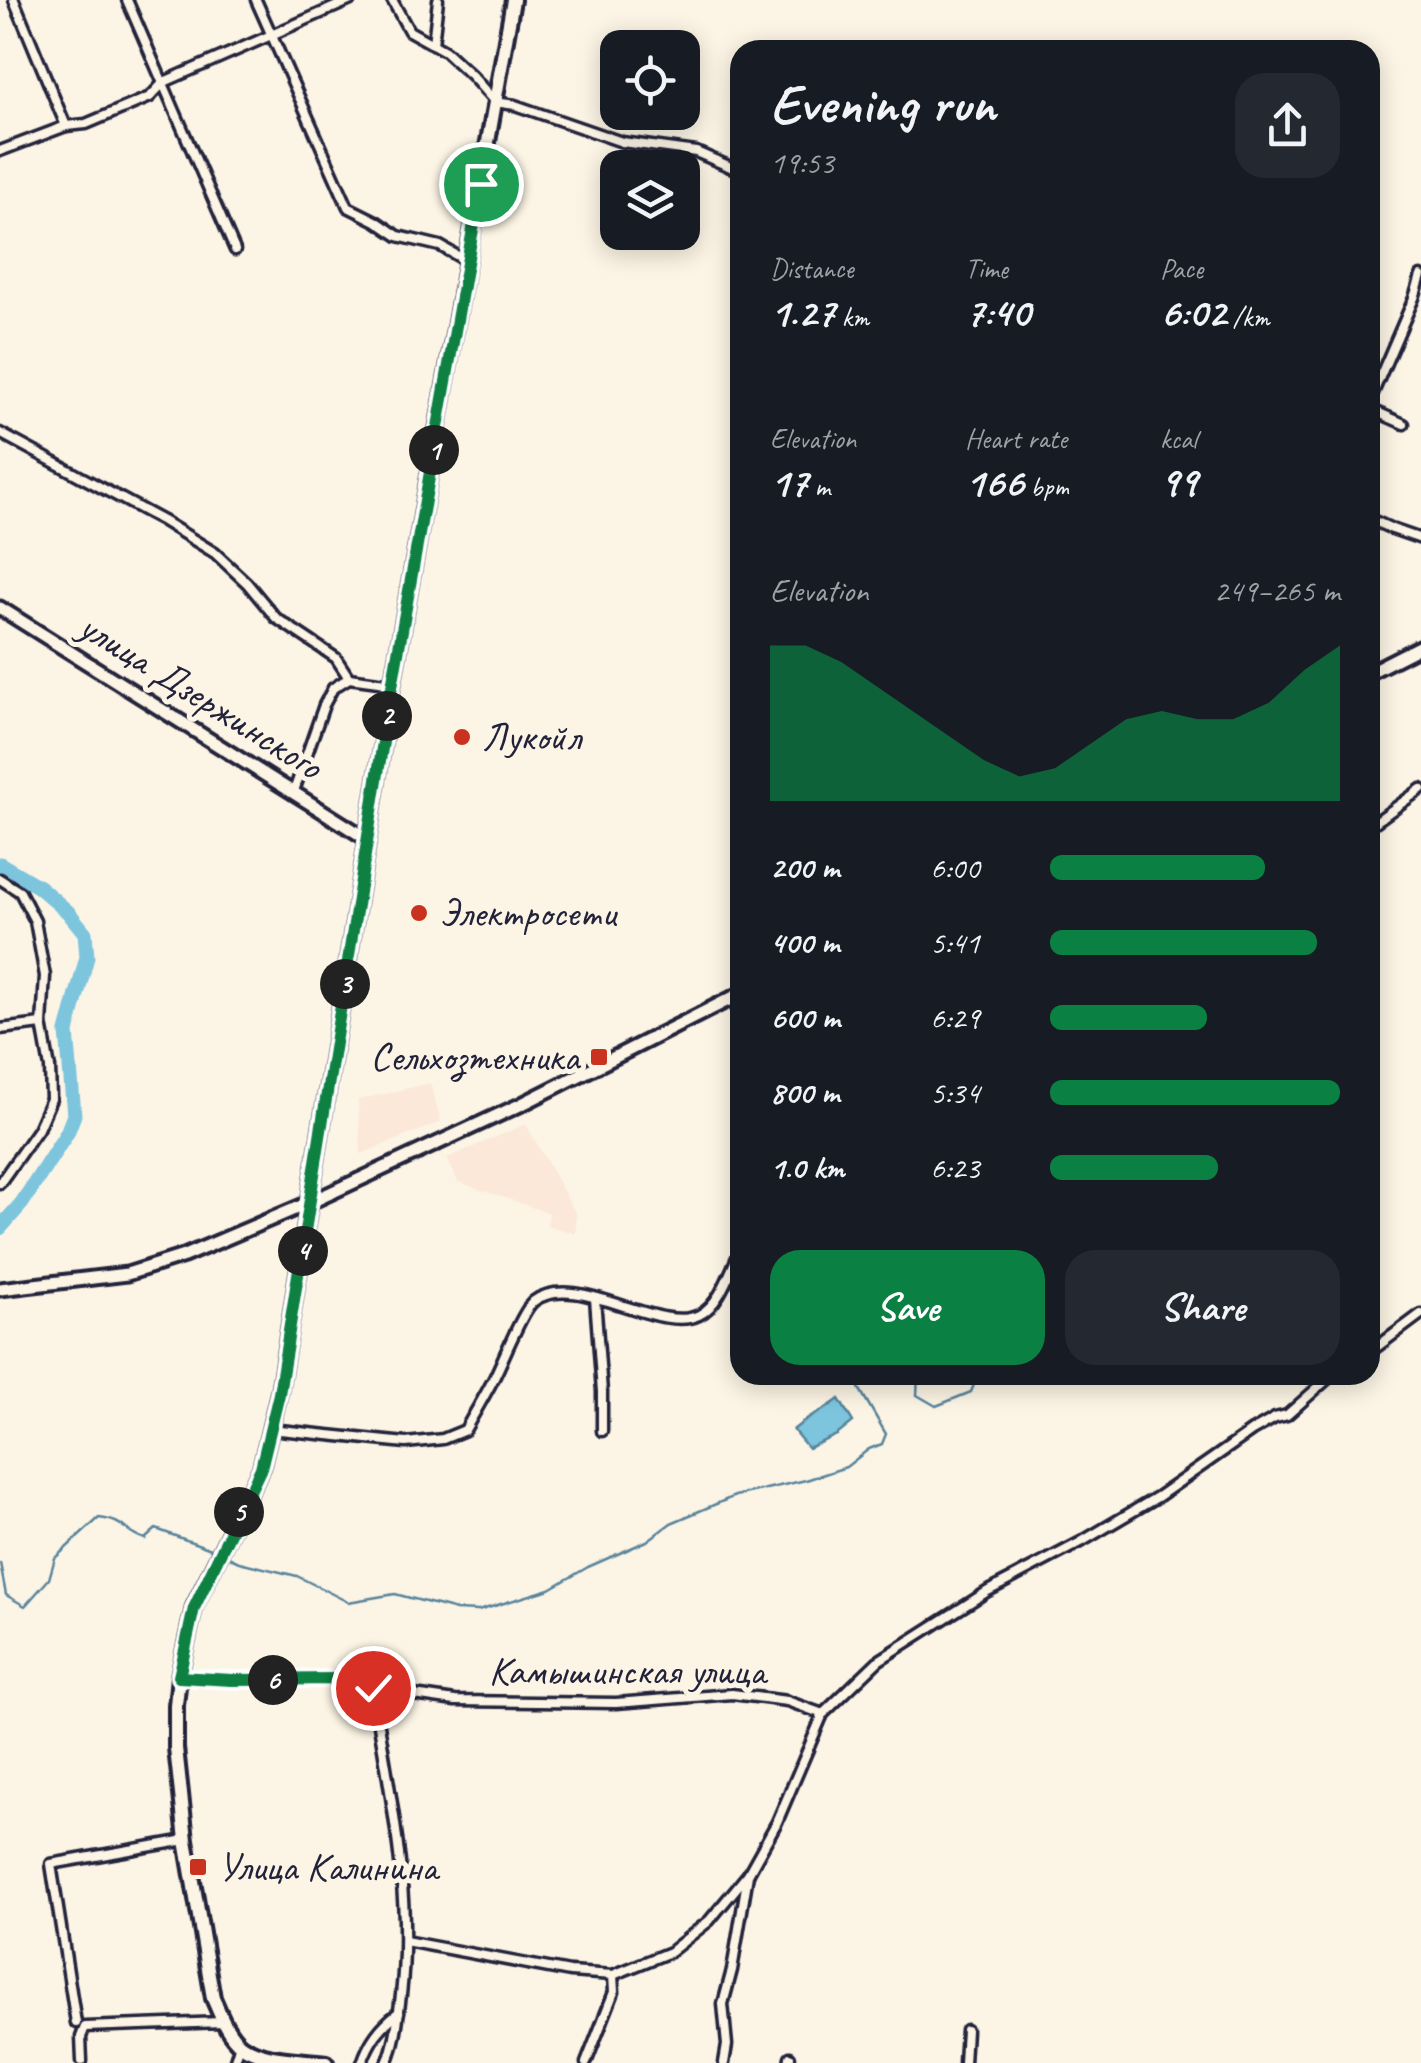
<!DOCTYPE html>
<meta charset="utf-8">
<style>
body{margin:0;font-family:Caveat,sans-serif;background:#242831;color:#f1f3f6;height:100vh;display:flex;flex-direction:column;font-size:38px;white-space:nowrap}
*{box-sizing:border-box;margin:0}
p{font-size:32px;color:#9ea1a6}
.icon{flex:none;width:55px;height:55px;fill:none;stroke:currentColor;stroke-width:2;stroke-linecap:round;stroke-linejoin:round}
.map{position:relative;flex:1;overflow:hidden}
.drawer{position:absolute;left:730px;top:40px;width:650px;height:1345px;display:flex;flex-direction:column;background:#171b24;border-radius:30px;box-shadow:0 5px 25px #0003}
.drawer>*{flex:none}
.controls{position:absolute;left:600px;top:30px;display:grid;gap:20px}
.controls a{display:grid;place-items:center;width:100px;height:100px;border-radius:20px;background:#171b24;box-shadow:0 5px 25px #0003;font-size:50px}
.pin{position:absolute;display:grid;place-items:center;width:85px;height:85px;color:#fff;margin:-42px;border:5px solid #fff;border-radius:50%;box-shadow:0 2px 10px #0007}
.km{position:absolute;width:50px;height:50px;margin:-25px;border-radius:50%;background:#222;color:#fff;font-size:28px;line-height:50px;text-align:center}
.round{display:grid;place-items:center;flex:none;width:105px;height:105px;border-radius:30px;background:#242831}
.summary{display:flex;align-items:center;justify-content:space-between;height:170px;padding:0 40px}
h1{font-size:55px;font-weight:700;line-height:75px}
.figures{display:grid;grid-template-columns:repeat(3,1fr);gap:15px;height:170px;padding:10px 40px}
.figures div{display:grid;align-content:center}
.figures b{font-size:42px;font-weight:700}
.figures small{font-size:28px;font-weight:400}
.figures p{font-size:28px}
.chart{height:280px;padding:20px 40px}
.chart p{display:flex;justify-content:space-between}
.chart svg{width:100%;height:180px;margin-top:10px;fill:#0b8043;opacity:.7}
.primary-button{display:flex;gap:20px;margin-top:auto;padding:20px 40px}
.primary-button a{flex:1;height:115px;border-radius:30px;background:#0b8043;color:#fff;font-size:40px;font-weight:700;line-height:115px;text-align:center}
.primary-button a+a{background:#242831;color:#f1f3f6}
ul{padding:0 40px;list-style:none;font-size:32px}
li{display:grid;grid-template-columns:160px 120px 1fr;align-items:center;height:75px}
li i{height:25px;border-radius:12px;background:#0b8043}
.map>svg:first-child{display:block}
.built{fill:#fbe8d9}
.water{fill:#7dc4dd;stroke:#59839c;stroke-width:2.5}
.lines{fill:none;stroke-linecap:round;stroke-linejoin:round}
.stream{stroke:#59839c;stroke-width:2.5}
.river{stroke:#7dc4dd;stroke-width:15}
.street-casing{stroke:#22223b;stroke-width:15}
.secondary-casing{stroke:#22223b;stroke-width:19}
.primary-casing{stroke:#22223b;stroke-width:20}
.street{stroke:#fcf5e5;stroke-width:8}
.secondary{stroke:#fcf5e5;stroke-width:11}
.primary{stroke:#fcf5e5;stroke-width:12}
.route-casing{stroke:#fff;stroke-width:20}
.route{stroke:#0b8043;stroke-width:12}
.poi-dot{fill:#c8321e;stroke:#fcf5e5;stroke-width:4}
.labels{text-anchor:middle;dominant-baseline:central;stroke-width:10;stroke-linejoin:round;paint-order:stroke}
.street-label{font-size:40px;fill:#22223b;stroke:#fcf5e5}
.poi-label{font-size:40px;fill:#22223b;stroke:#fcf5e5;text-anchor:start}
</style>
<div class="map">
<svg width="1421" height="2063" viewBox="0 0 1421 2063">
<rect width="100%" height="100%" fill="#fcf5e5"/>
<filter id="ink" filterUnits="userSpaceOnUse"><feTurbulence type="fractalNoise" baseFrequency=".01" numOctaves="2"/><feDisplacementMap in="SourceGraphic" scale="20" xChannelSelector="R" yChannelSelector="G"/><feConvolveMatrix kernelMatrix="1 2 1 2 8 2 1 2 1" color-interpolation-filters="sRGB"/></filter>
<g filter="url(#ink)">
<!-- built -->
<g class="built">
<polygon points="430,1083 441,1122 361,1154 358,1100"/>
<polygon points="526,1124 576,1214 576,1234 547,1225 549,1213 458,1182 447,1158"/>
</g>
<!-- water -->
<path class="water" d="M839,1399L853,1422L837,1435L808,1448L793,1430C808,1417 824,1411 839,1399Z"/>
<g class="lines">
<!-- stream -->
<g class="stream">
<polyline points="918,1375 917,1395 936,1406 971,1392 978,1375"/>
<polyline points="226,1556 239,1562 297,1576 348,1602 395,1594 456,1610 478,1611 550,1589 588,1567 647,1541 671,1523 735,1496 806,1480 846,1467 869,1449 882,1444 886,1434 859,1388 862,1375"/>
<path d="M0,1563L6,1595L25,1606L49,1579L55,1558L99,1518C126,1521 123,1532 145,1539L156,1529L214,1550"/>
</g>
<!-- river -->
<polyline class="river" points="0,864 39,887 68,912 85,933 87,957 67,1032 74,1115 67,1133 22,1203 0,1228"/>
<!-- street casing -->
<g class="street-casing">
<g id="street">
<polyline points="14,0 66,126"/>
<polyline points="127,0 235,250"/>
<polyline points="256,0 348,207 376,221 398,236 440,246 463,259 466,265"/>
<polyline points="392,0 409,31 445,51 472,76 495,102 515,105 622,142 696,152 740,171"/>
<polyline points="433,44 438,0"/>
<polyline points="0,151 66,126 86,124 150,97 164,82 351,0"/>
<polyline points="1370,400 1414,298 1421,276"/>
<polyline points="1370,409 1404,424"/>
<polyline points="0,433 163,521 215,553 247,583 276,618 336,658 349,678"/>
<polyline points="1370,519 1392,529 1421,539"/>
<polyline points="294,791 324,705 333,688 349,678 393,684"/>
<polyline points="1370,826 1421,789"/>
<polyline points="0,879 20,892 35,921 45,976 42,1024 50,1068 51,1099 38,1129 0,1183"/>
<polyline points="731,998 740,1014"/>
<polyline points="0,1029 42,1024"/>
<polyline points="595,1298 602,1392 602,1431"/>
<polyline points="1370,1352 1421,1314"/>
<path d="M270,1429L406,1443L443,1439L465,1430C475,1412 486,1394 495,1376C503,1360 523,1309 534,1301C576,1270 659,1335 699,1315C720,1305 730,1271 740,1251"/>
<polyline points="179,1677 232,1680 335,1679 373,1689 455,1701 616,1703 732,1694 787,1701 823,1714"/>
<path d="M373,1689C389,1790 413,1892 401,1995C398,2017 396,2043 387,2063"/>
<polyline points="405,1941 570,1972 613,1975 670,1952 709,1921 748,1874 777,1822 823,1714 878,1661 988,1591 1081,1542 1159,1496 1252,1431 1275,1418 1287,1415 1332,1375"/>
<polyline points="76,2023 51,1864 186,1840"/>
<polyline points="82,2061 81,2037 85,2027 223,2022"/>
<polyline points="234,2063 240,2044"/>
<path d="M362,2063C369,2041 380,2027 399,2012"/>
<polyline points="586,2063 614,1992 613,1975"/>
<polyline points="724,2063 727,2045 723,2004 732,1970 748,1875"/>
<polyline points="789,2063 790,2057"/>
<polyline points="964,2063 966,2030"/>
</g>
</g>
<!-- secondary casing -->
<g class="secondary-casing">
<g id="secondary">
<polyline points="0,608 367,839"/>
<polyline points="1370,672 1421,646"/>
<polyline points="0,1289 127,1274 184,1256 311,1202 522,1104 740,994"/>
</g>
</g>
<!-- primary casing -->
<g class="primary-casing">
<path id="primary" d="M326,2063C300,2059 264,2061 241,2045C227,2034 220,2014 213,1998L186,1840L176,1748V1705L179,1677L194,1607L261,1468L279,1393L390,698L513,0"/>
</g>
<!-- street -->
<use href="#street" class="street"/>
<!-- secondary -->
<use href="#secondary" class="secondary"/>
<!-- primary -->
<use href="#primary" class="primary"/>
</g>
</g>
<g class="lines" filter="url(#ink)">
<!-- route casing -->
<g class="route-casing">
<polyline id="route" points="373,1688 335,1679 232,1680 179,1677 194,1608 261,1468 279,1394 390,698 481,184"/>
</g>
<!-- route -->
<use href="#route" class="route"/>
</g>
<!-- markers -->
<g class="poi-dot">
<circle cx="462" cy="737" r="10"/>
<circle cx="419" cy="913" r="10"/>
<rect x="589" y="1047" width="20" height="20" rx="5"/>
<rect x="188" y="1857" width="20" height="20" rx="5"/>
</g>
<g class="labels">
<!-- street labels -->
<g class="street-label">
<text transform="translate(201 696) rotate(32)">улица Дзержинского</text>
<text x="627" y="1671">Камышинская улица</text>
</g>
<!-- poi labels -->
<g class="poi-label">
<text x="482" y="737">Лукойл</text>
<text x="439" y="913">Электросети</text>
<text x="579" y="1057" text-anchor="end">Сельхозтехника</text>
<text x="218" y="1867">Улица Калинина</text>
</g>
</g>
</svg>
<div class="controls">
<a><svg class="icon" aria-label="locate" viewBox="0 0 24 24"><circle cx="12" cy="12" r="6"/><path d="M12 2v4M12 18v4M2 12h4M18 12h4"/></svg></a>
<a><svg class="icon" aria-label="layers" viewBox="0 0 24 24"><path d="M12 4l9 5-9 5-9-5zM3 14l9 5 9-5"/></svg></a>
</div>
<div class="pin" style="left:481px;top:184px;background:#1e9e55"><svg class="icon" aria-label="arrive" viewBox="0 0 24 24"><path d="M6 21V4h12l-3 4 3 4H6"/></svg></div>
<div class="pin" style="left:373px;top:1688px;background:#d93025"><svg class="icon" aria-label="check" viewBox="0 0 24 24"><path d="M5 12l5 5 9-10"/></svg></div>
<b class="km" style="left:434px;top:450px">1</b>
<b class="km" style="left:387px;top:716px">2</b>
<b class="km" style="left:345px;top:984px">3</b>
<b class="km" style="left:303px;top:1251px">4</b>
<b class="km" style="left:239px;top:1512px">5</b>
<b class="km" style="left:273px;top:1680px">6</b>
<section class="drawer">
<div class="summary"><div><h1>Evening run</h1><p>19:53</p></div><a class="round"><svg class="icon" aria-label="share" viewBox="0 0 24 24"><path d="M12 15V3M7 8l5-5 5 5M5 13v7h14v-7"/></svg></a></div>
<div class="figures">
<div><p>Distance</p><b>1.27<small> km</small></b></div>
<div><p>Time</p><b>7:40</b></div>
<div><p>Pace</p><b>6:02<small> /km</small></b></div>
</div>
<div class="figures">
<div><p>Elevation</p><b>17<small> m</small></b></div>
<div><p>Heart rate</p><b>166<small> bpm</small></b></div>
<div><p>kcal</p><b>99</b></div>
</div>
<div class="chart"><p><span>Elevation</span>249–265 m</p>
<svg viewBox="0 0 160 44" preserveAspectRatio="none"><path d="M0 44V6L10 6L20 10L30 16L40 22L50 28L60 34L70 38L80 36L90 30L100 24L110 22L120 24L130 24L140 20L150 12L160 6V44z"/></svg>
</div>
<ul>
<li><b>200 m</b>6:00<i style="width:74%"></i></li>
<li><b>400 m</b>5:41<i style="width:92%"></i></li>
<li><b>600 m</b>6:29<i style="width:54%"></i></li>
<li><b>800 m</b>5:34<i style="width:100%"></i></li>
<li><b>1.0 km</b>6:23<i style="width:58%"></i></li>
</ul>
<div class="primary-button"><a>Save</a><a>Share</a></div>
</section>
</div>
